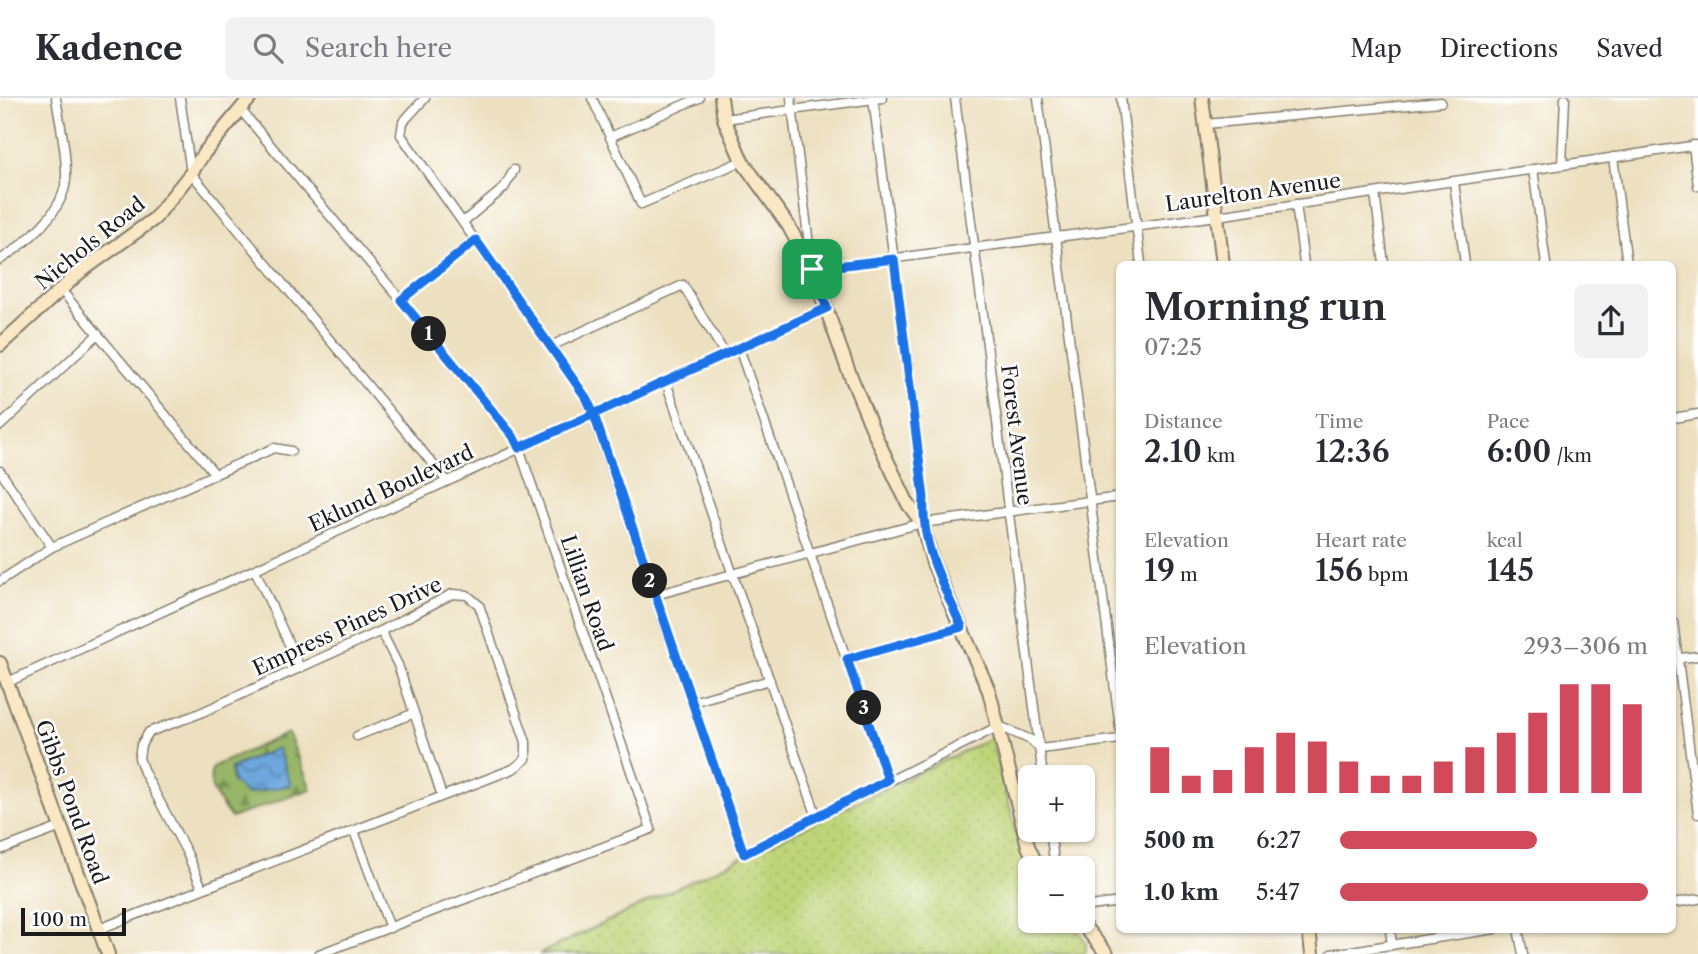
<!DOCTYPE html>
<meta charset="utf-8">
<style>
body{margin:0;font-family:"Libre Caslon Text",serif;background:#f2f2f3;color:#2b2b33;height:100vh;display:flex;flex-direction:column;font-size:26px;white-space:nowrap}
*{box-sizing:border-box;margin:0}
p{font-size:23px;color:#7c7c81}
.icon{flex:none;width:38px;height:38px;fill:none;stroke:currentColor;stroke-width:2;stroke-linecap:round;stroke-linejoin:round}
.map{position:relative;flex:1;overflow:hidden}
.drawer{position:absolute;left:1116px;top:163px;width:560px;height:672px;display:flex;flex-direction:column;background:#fff;border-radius:10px;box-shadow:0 2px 5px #0004}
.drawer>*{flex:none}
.fabs{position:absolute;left:1018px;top:667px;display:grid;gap:14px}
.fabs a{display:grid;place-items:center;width:77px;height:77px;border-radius:10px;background:#fff;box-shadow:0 2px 5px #0004;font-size:35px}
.scale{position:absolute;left:21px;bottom:18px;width:105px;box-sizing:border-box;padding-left:7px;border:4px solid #1c1c1c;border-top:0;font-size:19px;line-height:24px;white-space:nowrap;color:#1c1c1c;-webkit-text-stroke:5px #fff;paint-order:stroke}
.pin{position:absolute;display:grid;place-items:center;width:60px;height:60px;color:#fff;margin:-30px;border-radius:14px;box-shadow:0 4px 10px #0006}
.km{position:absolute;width:35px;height:35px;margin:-18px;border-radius:50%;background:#222;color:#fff;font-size:19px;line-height:35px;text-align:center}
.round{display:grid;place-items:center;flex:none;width:74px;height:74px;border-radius:10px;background:#f2f2f3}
.headline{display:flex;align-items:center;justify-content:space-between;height:119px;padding:0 28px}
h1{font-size:38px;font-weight:600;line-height:52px}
.metrics{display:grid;grid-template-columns:repeat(3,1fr);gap:10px;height:119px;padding:7px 28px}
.metrics div{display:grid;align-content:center}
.metrics b{font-size:30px;font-weight:600}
.metrics small{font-size:19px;font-weight:400}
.metrics p{font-size:19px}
.chart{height:196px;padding:14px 28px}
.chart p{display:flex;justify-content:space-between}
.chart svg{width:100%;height:126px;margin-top:7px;stroke:#d1495b;stroke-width:6}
ul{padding:0 28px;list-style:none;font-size:23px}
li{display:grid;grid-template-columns:112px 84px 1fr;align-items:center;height:52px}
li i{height:18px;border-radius:9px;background:#d1495b}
header{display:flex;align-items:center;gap:42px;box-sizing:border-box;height:98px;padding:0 35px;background:#fff;border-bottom:2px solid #e1e1e2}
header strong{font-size:33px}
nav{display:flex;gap:38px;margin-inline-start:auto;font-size:24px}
.search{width:490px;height:63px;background:#f2f2f3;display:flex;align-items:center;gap:18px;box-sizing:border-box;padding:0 24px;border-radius:10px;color:#7c7c81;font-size:26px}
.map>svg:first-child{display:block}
.forest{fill:url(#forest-firs);stroke:#5a6942;stroke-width:2}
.park{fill:url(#park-dots);stroke:#6e784a;stroke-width:2}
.water{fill:url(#water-waves);stroke:#44627c;stroke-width:2}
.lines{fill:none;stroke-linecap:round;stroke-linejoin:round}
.street-casing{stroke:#847e6e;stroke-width:11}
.secondary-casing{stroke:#847e6e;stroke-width:16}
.street{stroke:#fff;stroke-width:8}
.secondary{stroke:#fae7c3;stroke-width:12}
.route-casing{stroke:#fff;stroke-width:14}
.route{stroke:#1a73e8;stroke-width:9}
.labels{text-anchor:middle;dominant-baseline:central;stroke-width:5;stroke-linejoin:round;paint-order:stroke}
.street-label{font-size:21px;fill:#1c1c1c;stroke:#fff}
</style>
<header>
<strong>Kadence</strong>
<div class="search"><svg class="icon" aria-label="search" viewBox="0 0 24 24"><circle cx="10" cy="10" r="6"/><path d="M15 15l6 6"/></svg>Search here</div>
<nav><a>Map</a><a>Directions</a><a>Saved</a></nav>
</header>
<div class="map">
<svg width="1698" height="856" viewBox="0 0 1698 856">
<defs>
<pattern id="forest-firs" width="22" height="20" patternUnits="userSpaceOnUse" patternTransform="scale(1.75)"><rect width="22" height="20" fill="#97b668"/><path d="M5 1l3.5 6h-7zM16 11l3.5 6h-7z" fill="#7a9355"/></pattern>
<pattern id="park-dots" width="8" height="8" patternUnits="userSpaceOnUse" patternTransform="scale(1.75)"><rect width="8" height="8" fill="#bfd478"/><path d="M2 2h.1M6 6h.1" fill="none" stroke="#a4b567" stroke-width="1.8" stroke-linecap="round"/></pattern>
<pattern id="water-waves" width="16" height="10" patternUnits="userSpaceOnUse" patternTransform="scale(1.75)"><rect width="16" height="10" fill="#6da7dd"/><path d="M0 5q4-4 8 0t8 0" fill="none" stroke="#5987b2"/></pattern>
</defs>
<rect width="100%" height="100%" fill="#fff"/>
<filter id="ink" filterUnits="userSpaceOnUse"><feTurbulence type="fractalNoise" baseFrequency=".0143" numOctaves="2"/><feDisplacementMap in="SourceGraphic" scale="14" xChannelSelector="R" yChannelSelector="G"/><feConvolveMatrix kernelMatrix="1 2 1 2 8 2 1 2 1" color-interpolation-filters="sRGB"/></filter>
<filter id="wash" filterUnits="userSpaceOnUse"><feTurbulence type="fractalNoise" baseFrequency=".00686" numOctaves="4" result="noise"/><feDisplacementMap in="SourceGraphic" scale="28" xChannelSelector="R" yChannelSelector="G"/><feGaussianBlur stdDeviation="1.57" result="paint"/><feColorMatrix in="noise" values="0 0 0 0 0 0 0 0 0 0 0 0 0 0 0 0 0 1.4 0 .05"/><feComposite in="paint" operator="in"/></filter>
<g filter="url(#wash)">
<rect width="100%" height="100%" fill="#ede0c0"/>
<!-- forest -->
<path class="forest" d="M288,635L311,691L231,720C220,704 203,687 214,668Z"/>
<!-- park -->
<polygon class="park" points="991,640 1023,758 1032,770 1031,822 1070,823 1086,844 1085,856 539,856"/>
<!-- water -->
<polygon class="water" points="278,650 291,687 246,696 232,683 231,670"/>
</g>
<g filter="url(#ink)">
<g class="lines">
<!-- street casing -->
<g class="street-casing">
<g id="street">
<polyline points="180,0 191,75 447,383"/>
<polyline points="425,0 403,24 401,37 587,301 744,756 999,628 1031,642 1040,651 1120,641"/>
<polyline points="592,0 641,106 742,63"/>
<polyline points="791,0 812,171 1217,118 1698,47"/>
<polyline points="873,0 916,333 924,400 922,425"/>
<polyline points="955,0 1043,679"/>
<polyline points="1038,0 1120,630"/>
<polyline points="1121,0 1141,166"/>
<polyline points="240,11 401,202 513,338 519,350 651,731 319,856"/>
<polyline points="724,21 882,0"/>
<polyline points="1206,26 1441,4"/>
<polyline points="610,39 699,0"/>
<polyline points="1693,47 1698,88"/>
<polyline points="1613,59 1627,166"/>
<polyline points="1562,66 1565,0"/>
<polyline points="1533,71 1546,166"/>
<polyline points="1454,84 1465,166"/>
<polyline points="1375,95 1384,166"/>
<polyline points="1296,106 1304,166"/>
<polyline points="463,124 504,90 514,72"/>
<path d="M0,162C26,145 64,114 66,81C67,55 60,26 56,0"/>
<polyline points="61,192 215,376"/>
<polyline points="401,202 476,141"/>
<polyline points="551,248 683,187 725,256"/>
<polyline points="739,250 888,682"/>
<polyline points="666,284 817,719"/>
<polyline points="1673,320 1698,316"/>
<polyline points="0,328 97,237"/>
<polyline points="0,373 52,449"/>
<polyline points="255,472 300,570"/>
<polyline points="0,483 52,449 274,350 291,353"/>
<polyline points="655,497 922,425 1120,399"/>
<polyline points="1673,524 1698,716"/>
<polyline points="381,533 398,567 442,698"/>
<polyline points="847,561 962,529"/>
<polyline points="1673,561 1698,558"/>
<polyline points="8,584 827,210"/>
<polyline points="692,604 770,582"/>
<polyline points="357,638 412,616"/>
<polyline points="1050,732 1055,770"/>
<polyline points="354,733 390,830"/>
<polyline points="0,752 61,729"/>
<polyline points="1673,805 1698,801"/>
<polyline points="1083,809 1120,804"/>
<polyline points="99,831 513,671 526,661 526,644 479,507 467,497 452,496 381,533 198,616 149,634 141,647 139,660 144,674 187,755 202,790"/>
<polyline points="1390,831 1392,847"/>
<polyline points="1518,831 1523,856"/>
<polyline points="1331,856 1495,831"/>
</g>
</g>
<!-- secondary casing -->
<g class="secondary-casing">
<g id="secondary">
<polyline points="721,0 724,21 742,63 788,127 812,171 847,269 875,337 908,406 922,425 933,465 989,593 1028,748 1038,770"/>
<polyline points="1202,0 1223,166"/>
<polyline points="0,247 79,175 154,121 191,75 204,55 250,0"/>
<polyline points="0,565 108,856"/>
<polyline points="1079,822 1107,856"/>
<polyline points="1309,831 1312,856"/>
</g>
</g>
<!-- street -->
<use href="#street" class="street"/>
<!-- secondary -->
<use href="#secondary" class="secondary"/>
</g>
</g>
<g class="lines" filter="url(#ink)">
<!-- route casing -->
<g class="route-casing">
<path id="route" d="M812,171L827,210C724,256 622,304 519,350L513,338L401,202L476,142L587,301L594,317L744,756L888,682L847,561L962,529C943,485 921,450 924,400L894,161L812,171"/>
</g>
<!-- route -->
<use href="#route" class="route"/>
</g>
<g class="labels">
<!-- street labels -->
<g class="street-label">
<text transform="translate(1253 94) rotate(-8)">Laurelton Avenue</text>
<text transform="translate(90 145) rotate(-39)">Nichols Road</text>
<text transform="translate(1017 337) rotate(83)">Forest Avenue</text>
<text transform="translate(391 390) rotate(-25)">Eklund Boulevard</text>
<text transform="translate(587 495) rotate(71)">Lillian Road</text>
<text transform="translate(347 528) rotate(-25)">Empress Pines Drive</text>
<text transform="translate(72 704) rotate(70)">Gibbs Pond Road</text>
</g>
</g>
</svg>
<div class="fabs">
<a>+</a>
<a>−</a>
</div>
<div class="scale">100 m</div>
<div class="pin" style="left:812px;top:171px;background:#1e9e55"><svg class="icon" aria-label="arrive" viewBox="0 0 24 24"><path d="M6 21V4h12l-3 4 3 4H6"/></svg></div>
<b class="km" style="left:429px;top:236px">1</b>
<b class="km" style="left:650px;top:483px">2</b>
<b class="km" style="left:864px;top:610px">3</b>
<section class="drawer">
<div class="headline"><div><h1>Morning run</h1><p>07:25</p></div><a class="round"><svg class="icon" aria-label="share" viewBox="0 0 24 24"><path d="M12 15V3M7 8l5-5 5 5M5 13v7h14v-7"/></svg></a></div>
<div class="metrics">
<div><p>Distance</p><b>2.10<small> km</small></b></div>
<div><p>Time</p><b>12:36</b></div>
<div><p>Pace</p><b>6:00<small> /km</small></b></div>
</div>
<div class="metrics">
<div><p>Elevation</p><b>19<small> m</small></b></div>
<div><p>Heart rate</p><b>156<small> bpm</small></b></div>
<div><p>kcal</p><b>145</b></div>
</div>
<div class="chart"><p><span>Elevation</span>293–306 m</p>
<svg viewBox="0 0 160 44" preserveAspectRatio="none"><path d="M5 44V28M15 44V38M25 44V36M35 44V28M45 44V23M55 44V26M65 44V33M75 44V38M85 44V38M95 44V33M105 44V28M115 44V23M125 44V16M135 44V6M145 44V6M155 44V13"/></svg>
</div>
<ul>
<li><b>500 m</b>6:27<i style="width:64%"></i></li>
<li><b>1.0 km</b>5:47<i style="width:100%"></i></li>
</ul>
</section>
</div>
